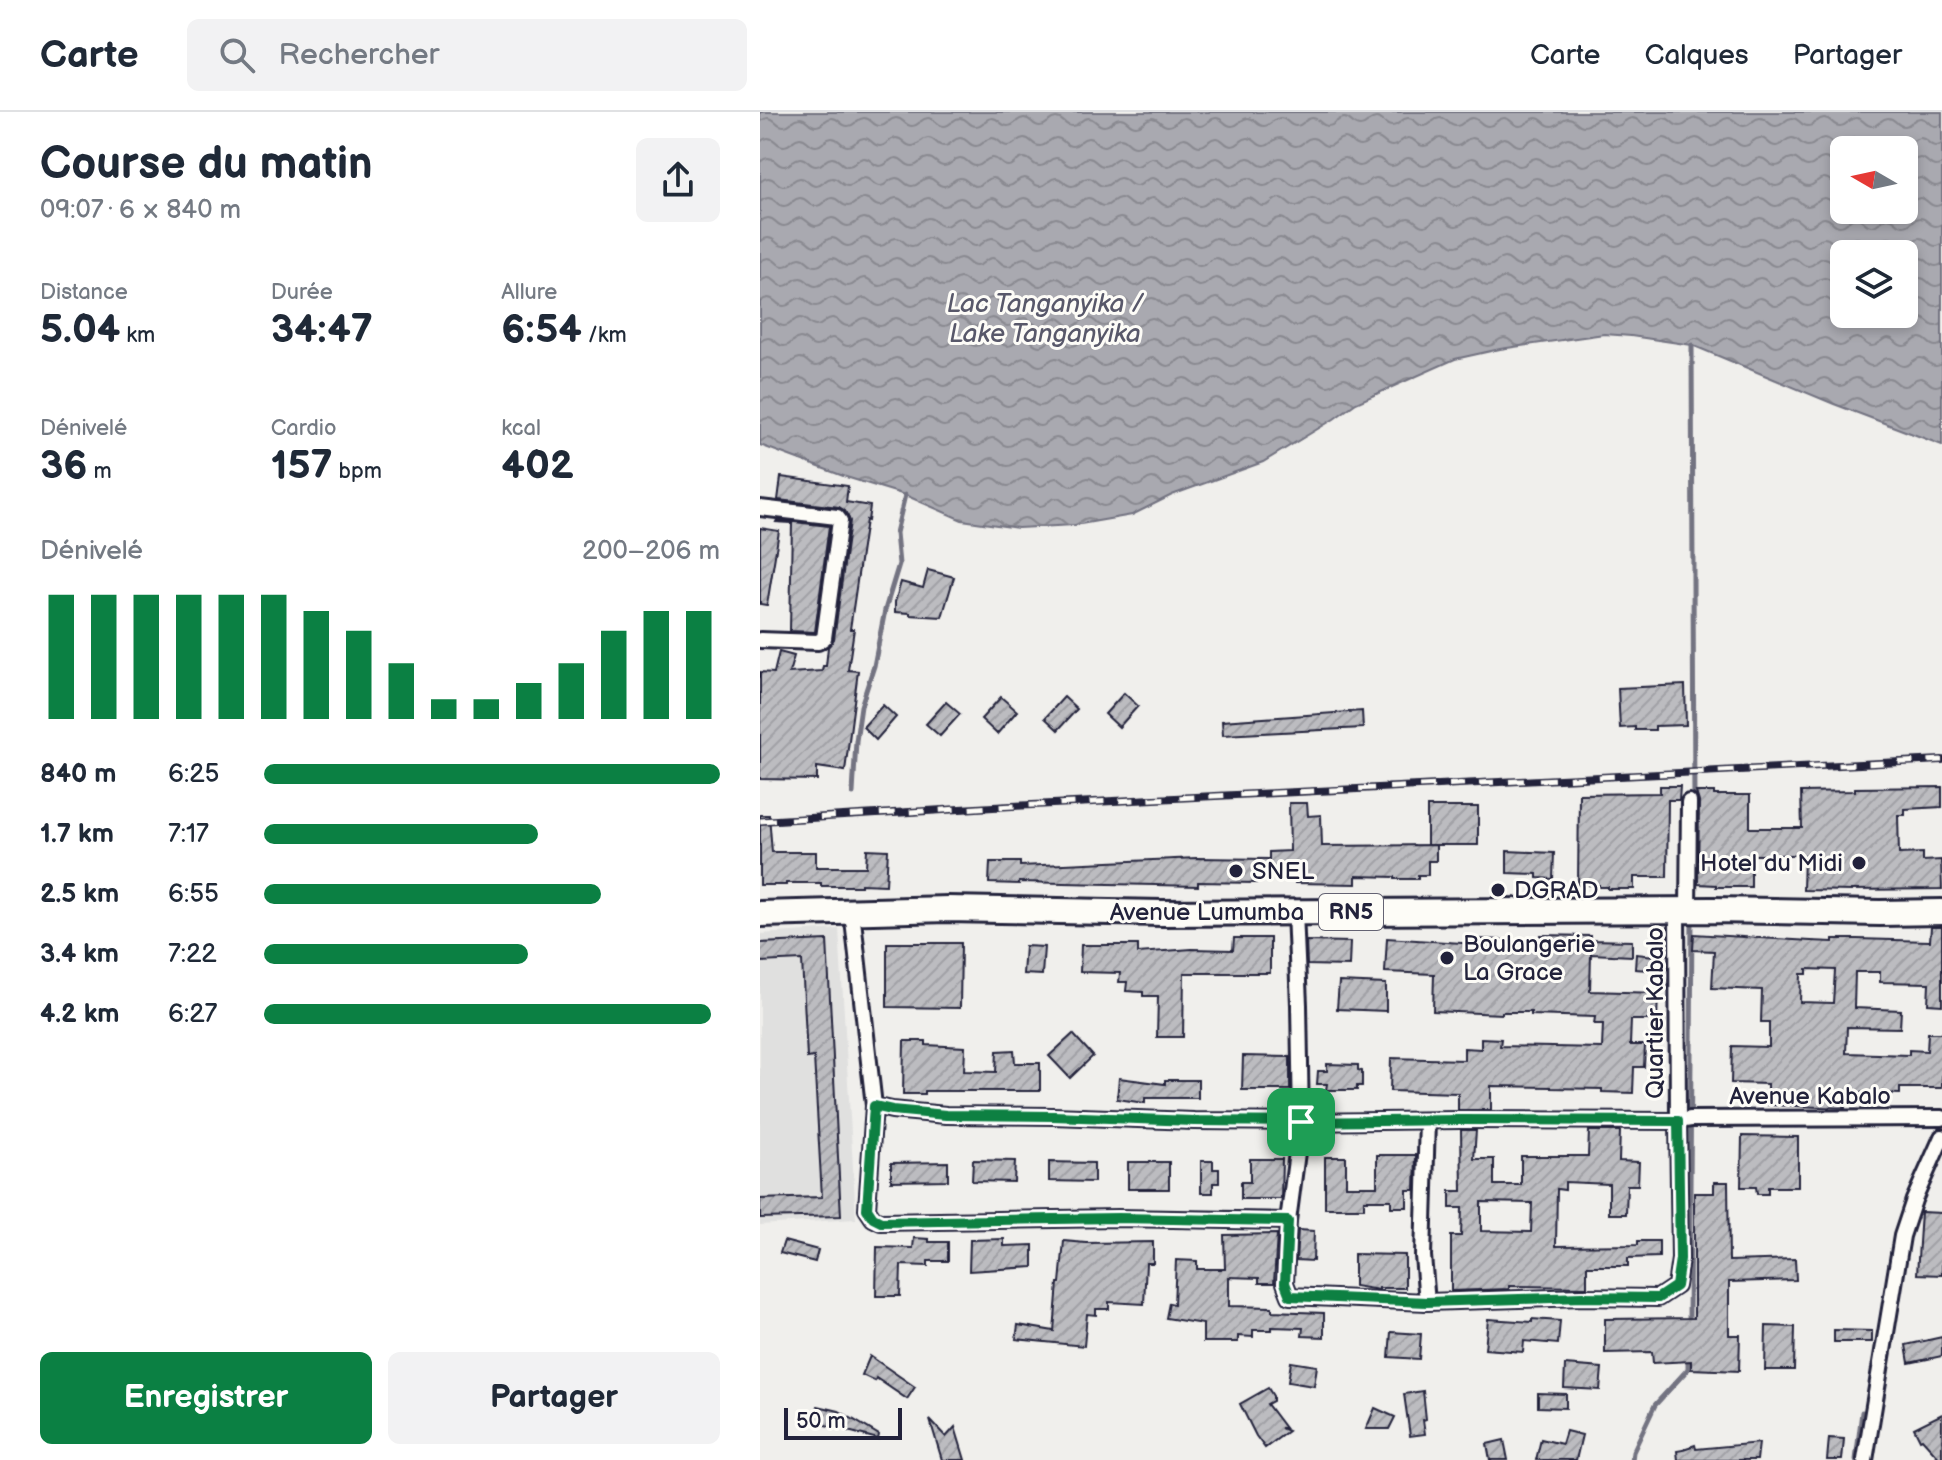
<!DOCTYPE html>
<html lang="fr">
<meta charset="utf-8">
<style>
body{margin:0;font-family:"Balsamiq Sans",sans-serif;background:#f2f2f3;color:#1f2937;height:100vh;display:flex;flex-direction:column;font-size:30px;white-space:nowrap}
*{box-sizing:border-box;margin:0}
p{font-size:26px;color:#747a83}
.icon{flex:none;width:44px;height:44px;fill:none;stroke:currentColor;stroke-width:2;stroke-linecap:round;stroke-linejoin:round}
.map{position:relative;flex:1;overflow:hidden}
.panel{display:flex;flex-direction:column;background:#fff;width:760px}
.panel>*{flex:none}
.needle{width:52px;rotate:279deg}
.controls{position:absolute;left:1070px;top:24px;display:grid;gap:16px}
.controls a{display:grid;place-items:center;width:88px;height:88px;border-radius:12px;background:#fff;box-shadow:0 4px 12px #0003;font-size:40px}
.scale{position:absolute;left:24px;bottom:20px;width:118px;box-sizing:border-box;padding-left:8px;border:4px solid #22223b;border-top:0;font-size:22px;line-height:28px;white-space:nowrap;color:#22223b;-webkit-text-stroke:6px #fdfcf7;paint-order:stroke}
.pin{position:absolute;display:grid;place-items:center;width:68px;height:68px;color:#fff;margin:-34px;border-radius:16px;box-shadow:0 4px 12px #0006}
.round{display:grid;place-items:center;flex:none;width:84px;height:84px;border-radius:12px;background:#f2f2f3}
.head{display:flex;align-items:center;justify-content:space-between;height:136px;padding:0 40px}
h1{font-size:44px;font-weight:700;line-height:60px}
.stats{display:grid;grid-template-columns:repeat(3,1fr);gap:12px;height:136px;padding:8px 40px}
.stats div{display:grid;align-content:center}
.stats b{font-size:40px;font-weight:700}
.stats small{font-size:22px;font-weight:400}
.stats p{font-size:22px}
.chart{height:224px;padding:16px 40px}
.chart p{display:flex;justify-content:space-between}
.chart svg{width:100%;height:144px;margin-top:8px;stroke:#0b8043;stroke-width:6}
.cta{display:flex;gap:16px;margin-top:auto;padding:16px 40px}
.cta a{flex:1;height:92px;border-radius:12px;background:#0b8043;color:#fff;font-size:32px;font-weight:700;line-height:92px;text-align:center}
.cta a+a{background:#f2f2f3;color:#1f2937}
ul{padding:0 40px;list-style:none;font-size:26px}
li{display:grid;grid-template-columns:128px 96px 1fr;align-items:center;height:60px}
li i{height:20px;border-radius:10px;background:#0b8043}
header{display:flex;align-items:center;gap:48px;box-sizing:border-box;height:112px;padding:0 40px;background:#fff;border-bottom:2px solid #e0e1e3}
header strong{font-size:38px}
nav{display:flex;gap:44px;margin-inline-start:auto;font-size:28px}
.search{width:560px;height:72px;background:#f2f2f3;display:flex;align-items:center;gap:20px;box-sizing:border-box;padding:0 28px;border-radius:12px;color:#747a83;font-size:30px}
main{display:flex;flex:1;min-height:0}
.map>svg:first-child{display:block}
.built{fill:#e0e0df}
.water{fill:url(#water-waves);stroke:#737381;stroke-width:2;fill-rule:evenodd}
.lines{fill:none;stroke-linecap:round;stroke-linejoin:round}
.stream{stroke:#737381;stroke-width:5}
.building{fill:url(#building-hatch);stroke:#22223b;stroke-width:2;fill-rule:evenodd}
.minor-casing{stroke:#22223b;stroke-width:20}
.trunk-casing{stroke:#22223b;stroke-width:30}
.minor{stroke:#fdfcf7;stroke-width:14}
.trunk{stroke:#fdfcf7;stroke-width:24}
.rail-casing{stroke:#22223b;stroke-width:8}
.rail{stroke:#fdfcf7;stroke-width:5;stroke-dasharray:15;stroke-linecap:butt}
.route-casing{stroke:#fff;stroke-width:16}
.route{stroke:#0b8043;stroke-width:10}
.poi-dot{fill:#22223b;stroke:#fdfcf7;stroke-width:3}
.labels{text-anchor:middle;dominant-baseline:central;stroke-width:6;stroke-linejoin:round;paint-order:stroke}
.shield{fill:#fdfcf7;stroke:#646373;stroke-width:2}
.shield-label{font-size:22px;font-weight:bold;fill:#22223b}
.poi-label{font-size:24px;fill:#22223b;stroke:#fdfcf7;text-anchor:start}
.street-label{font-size:24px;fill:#22223b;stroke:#fdfcf7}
.water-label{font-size:26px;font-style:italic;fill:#58586a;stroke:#fdfcf7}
</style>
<header>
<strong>Carte</strong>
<div class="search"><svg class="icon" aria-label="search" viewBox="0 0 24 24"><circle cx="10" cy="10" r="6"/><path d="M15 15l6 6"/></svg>Rechercher</div>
<nav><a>Carte</a><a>Calques</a><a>Partager</a></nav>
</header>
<main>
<section class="panel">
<div class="head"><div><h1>Course du matin</h1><p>09:07 · 6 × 840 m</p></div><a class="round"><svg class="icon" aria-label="share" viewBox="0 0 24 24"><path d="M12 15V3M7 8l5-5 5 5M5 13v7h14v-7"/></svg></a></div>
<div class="stats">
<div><p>Distance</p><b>5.04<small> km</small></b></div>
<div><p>Durée</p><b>34:47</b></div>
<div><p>Allure</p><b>6:54<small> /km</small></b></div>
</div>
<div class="stats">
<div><p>Dénivelé</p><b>36<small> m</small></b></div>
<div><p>Cardio</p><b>157<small> bpm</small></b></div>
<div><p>kcal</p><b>402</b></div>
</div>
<div class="chart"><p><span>Dénivelé</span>200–206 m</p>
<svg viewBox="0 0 160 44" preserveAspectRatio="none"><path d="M5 44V6M15 44V6M25 44V6M35 44V6M45 44V6M55 44V6M65 44V11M75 44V17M85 44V27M95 44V38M105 44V38M115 44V33M125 44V27M135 44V17M145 44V11M155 44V11"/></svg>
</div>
<ul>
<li><b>840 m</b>6:25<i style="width:100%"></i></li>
<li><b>1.7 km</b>7:17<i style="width:60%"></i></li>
<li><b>2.5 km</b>6:55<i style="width:74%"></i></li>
<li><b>3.4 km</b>7:22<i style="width:58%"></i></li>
<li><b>4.2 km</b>6:27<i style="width:98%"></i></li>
</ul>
<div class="cta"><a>Enregistrer</a><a>Partager</a></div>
</section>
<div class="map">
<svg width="1182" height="1348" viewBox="0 0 1182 1348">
<defs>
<pattern id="water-waves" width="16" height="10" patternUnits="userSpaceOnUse" patternTransform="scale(2)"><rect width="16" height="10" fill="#a9a9b0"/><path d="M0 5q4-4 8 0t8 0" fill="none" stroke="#898990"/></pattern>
<pattern id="building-hatch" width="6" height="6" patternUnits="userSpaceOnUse" patternTransform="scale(2)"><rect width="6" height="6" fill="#bcbcc0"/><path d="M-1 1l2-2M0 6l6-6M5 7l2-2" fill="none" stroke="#a1a1a6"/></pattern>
</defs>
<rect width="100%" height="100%" fill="#f0efec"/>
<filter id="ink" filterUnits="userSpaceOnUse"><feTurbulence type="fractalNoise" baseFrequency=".0125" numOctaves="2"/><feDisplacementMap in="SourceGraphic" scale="16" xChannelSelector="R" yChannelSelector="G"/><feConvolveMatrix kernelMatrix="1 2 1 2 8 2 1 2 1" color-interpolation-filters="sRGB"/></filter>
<g filter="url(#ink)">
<!-- built -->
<polygon class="built" points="79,817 96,1107 0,1113 0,822"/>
<!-- water -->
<path class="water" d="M0,0H1182V333L1074,292L932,233L871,224L844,222L740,237L695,247L596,291L574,307L503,350L412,383L372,403L315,413L258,416L202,408L145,383L86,365L0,333ZM1084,38H1144V98H1084ZM1084,142H1144V202H1084Z"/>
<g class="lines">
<!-- stream -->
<g class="stream">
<polyline points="932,233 934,692"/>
<polyline points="93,681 96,629 101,594 114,554 125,498 139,452 136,421 145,383"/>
<polyline points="929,1212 932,806"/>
<polyline points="872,1348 873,1340 895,1293 928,1257 928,1246"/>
<polyline points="1096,1348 1102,1300"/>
</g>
</g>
<!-- building -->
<g class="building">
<polygon points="21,365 88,374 86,390 110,394 108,409 106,408 90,517 94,517 88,558 98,559 85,659 57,655 57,668 0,667 0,560 14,561 19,540 34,544 29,561 62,559 63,554 66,554 68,535 74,527 90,409 85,399 79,395 18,388"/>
<polygon points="17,408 69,414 55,520 30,519 32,411 16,410"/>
<polygon points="0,416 19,419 7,493 0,492"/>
<polygon points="168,458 194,465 182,505 150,503 150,501 135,500 135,490 141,470 163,476"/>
<polygon points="925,573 926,613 895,614 895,618 875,618 875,615 860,616 858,576"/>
<polygon points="364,581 378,594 359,615 345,602"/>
<polygon points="241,585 257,599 237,622 221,607"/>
<polygon points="304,585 317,597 298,618 285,606"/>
<polygon points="186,590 200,602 180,624 166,612"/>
<polygon points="123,593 136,605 116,628 103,615"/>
<polygon points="602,599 603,616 463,623 462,609"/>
<polygon points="900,674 920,674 919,688 908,688 907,765 874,765 874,777 848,777 848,775 839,775 839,773 818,773 819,682 900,681"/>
<polygon points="1182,675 1182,695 1145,697 1145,703 1138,703 1139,742 1163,741 1163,749 1181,748 1182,777 1091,778 1091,779 1043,778 1044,743 991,743 991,775 956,775 956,773 938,772 939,690 936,680 954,680 954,683 990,683 990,716 1042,716 1041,680 1095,679 1095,676"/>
<polygon points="529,691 547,691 548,704 561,703 562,734 676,733 676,749 668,749 668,763 658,763 658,767 635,767 635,765 596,764 596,772 535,771 535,757 496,759 496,771 438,770 438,774 259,770 259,772 229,771 230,750 260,750 260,754 437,746 509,747 509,740 530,739"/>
<rect x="667" y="695" width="51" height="38"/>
<polygon points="0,703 9,703 12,740 56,740 56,755 106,755 107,737 128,738 126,773 101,772 101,774 61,774 61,771 26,771 26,773 0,773"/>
<polygon points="747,739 794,741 793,767 777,766 777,762 747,761"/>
<path d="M1171,815H1182V893L1168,892L1169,871L1120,870V860H1095L1094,896L1141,898L1140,916L1087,915L1086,941L1149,943V938L1167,939L1168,921H1182V976H1140V982L1085,980V996L1008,993V972L971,971L972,934L1009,935V910H1001L1002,878L952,876L954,839L933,838L934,822L1051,829L1073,830V827H1097L1170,829ZM1047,857L1075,858L1073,891L1040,890L1041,862H1047Z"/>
<polygon points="781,823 831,824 831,828 872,829 872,844 831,842 830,879 898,881 897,908 871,908 870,933 885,933 884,955 874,955 873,981 842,980 842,977 791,976 791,975 731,974 731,998 698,998 698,981 630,979 631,946 704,948 704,936 721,937 721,926 741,927 740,934 842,936 843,912 834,912 835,905 771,903 771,900 742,900 742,902 673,899 674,862 625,860 627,826 716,832 716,827 745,828 745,832 781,832"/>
<polygon points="474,826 510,826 510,861 424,861 423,925 397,925 398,884 383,884 383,880 366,879 367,870 359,870 360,861 320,860 321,833 378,833 378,841 432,837 473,838"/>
<polygon points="67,828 81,1104 0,1106 0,1087 62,1085 54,945 47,946 42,848 0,850 0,831"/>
<polygon points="546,829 590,830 589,854 547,853"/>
<polygon points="127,831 201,831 200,896 127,895"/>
<polygon points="265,834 284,835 282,863 263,862"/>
<polygon points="876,842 904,845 903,859 875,857"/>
<polygon points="579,870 626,872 626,899 577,897"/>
<polygon points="313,922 333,944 310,966 289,944"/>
<polygon points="144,929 166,929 166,933 205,935 204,959 236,960 237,939 254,938 255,951 280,951 280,979 165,979 165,982 143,982"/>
<polygon points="483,944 530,945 530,978 482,978"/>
<polygon points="567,952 598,953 598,958 602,959 602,974 597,974 597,978 566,978 567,972 557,972 558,959 567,959"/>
<polygon points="359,966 405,972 405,968 438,968 438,986 385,986 385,991 357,987"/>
<path d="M701,1018H716L714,1047H734V1073H761V1044H828L829,1019H860L859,1049L879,1050L878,1073H867L866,1102H849V1072L805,1070V1078L797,1077L796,1134L878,1133V1129H899V1145L868,1146V1154H827V1175L749,1174V1177L691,1179V1124H701L702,1096H690V1079H702ZM721,1090L772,1091L771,1120L721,1119Z"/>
<polygon points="982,1024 1038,1025 1038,1075 1008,1075 1008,1082 997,1082 996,1075 981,1075"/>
<polygon points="617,1043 656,1043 655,1078 647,1078 647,1095 631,1095 631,1088 604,1088 604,1096 565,1096 565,1045 586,1045 586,1074 617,1074"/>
<polygon points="490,1047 522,1047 521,1087 481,1087 481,1070 490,1070"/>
<polygon points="213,1048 255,1049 254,1070 212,1069"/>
<polygon points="441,1049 453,1049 453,1057 459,1057 459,1071 453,1071 453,1081 441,1081"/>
<polygon points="188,1050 188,1068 131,1069 131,1051"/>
<polygon points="289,1050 334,1051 334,1070 289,1069"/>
<rect x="368" y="1050" width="41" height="27"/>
<polygon points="954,1070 968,1070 969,1149 1035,1147 1036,1168 969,1170 969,1223 980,1223 979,1259 931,1257 931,1249 893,1251 892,1240 845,1241 845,1207 934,1206 934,1081 954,1081"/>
<polygon points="1161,1100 1182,1101 1182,1163 1157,1162"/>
<polygon points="538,1118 554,1119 553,1149 536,1148"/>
<polygon points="517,1122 514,1171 499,1171 499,1166 469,1165 469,1194 512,1195 512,1199 564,1201 564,1225 542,1224 543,1216 512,1215 512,1218 493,1218 493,1225 478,1224 478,1230 443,1230 443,1212 406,1206 409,1191 414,1192 416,1148 437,1149 437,1157 465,1157 464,1123"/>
<polygon points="154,1126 169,1127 169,1130 188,1130 188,1149 168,1149 168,1154 141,1153 140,1184 116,1184 117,1135 153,1136"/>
<polygon points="244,1127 244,1134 273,1133 273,1155 209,1159 210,1128"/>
<polygon points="24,1129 58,1138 55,1150 20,1141"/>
<polygon points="304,1129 326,1131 393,1130 393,1151 386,1151 384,1192 349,1190 349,1197 336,1197 336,1203 327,1202 324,1234 256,1227 258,1213 294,1219 298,1171 300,1171"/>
<polygon points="594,1142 645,1143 645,1176 619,1176 619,1178 594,1174"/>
<polygon points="728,1207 772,1210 772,1207 800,1209 798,1232 764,1229 763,1240 725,1237"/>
<polygon points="1006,1214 1035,1215 1034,1258 1005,1258"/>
<polygon points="1074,1218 1112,1219 1112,1230 1074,1230"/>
<polygon points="631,1220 661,1222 659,1247 629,1245"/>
<polygon points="1182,1225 1182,1244 1149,1251 1146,1233"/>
<polygon points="110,1244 155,1275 147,1287 116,1266 115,1269 102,1263"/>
<polygon points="531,1250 557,1254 554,1274 528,1270"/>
<polygon points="805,1253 842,1256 840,1278 804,1276"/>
<polygon points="508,1276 513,1284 513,1289 507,1292 525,1316 521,1316 528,1319 505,1336 496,1324 480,1292"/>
<polygon points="663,1279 666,1307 663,1308 665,1322 650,1324 644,1282"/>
<polygon points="778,1281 806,1282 806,1296 778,1295"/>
<polygon points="58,1294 79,1299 119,1323 118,1327 54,1310"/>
<polygon points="615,1296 635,1305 629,1317 606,1317"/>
<polygon points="1182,1302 1182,1348 1181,1348 1162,1327 1160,1328 1154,1316"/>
<polygon points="170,1308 186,1325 195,1315 205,1348 182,1348"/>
<polygon points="806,1319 822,1323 816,1348 776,1348 781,1327 802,1332"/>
<polygon points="1069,1326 1084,1327 1082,1348 1067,1348"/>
<polygon points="744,1328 748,1348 730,1348 727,1332"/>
<polygon points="999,1331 997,1348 918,1348 917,1339 923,1338 923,1337 935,1333 936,1337"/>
</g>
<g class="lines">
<!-- minor casing -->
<g class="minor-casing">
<g id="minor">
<polyline points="0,396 77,405 80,409 64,526 58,530 0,528"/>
<polyline points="92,799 114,994 132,998 186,1003 293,1004 434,1009 541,1010 700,1008 918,1009 917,800"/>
<polyline points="928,799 929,690"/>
<polyline points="535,800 539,893 541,1010 528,1109 525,1171 530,1184 667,1190 822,1185 898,1186 916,1174 920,1147 918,1009 931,1007 1182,1006"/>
<polyline points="114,994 107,1097 113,1106 121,1110 358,1106 528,1109"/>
<polyline points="667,1190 663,1144 667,1009"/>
<polyline points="1105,1348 1142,1124 1154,1088 1182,1025"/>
</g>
</g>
<!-- trunk casing -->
<g class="trunk-casing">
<polyline id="trunk" points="0,802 188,797 402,801 953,798 1120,801 1182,800"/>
</g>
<!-- minor -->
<use href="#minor" class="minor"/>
<!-- trunk -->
<use href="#trunk" class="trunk"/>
<!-- rail casing -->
<g class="rail-casing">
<polyline id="rail" points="0,709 233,695 1182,648"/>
</g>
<!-- rail -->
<use href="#rail" class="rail"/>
</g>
</g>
<g class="lines" filter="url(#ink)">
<!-- route casing -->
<g class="route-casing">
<polygon id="route" points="114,994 132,998 186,1003 293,1004 434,1009 541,1010 700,1008 918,1009 920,1147 916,1174 898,1186 822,1185 667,1190 530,1184 525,1171 528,1109 358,1106 121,1110 113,1106 107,1097"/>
</g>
<!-- route -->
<use href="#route" class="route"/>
</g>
<!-- markers -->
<g class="poi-dot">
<circle cx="1099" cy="751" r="8"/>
<circle cx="476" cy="759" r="8"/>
<circle cx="738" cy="778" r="8"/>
<circle cx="687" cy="846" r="8"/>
</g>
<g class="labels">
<!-- shield labels -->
<rect class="shield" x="559" y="782" width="64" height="36" rx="6"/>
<g class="shield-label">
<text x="591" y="800">RN5</text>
</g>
<!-- poi labels -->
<g class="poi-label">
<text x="1083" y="751" text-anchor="end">Hotel du Midi</text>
<text x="492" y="759">SNEL</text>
<text x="754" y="778">DGRAD</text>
<text x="703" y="832">Boulangerie<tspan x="703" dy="28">La Grace</tspan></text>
</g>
<!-- street labels -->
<g class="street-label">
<text x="447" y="800">Avenue Lumumba</text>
<text transform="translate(895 901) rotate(-90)">Quartier Kabalo</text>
<text x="1050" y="984">Avenue Kabalo</text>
</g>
<!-- water labels -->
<g class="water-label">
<text x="285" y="192">Lac Tanganyika /<tspan x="285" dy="30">Lake Tanganyika</tspan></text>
</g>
</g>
</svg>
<div class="controls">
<a><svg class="needle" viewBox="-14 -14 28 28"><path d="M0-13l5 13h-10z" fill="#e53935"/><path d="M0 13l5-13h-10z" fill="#747a83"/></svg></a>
<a><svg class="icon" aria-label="layers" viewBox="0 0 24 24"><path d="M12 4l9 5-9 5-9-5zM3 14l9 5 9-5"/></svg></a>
</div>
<div class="scale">50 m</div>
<div class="pin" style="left:541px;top:1010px;background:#1e9e55"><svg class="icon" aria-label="arrive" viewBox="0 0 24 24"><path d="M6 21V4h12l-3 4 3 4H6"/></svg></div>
</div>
</main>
